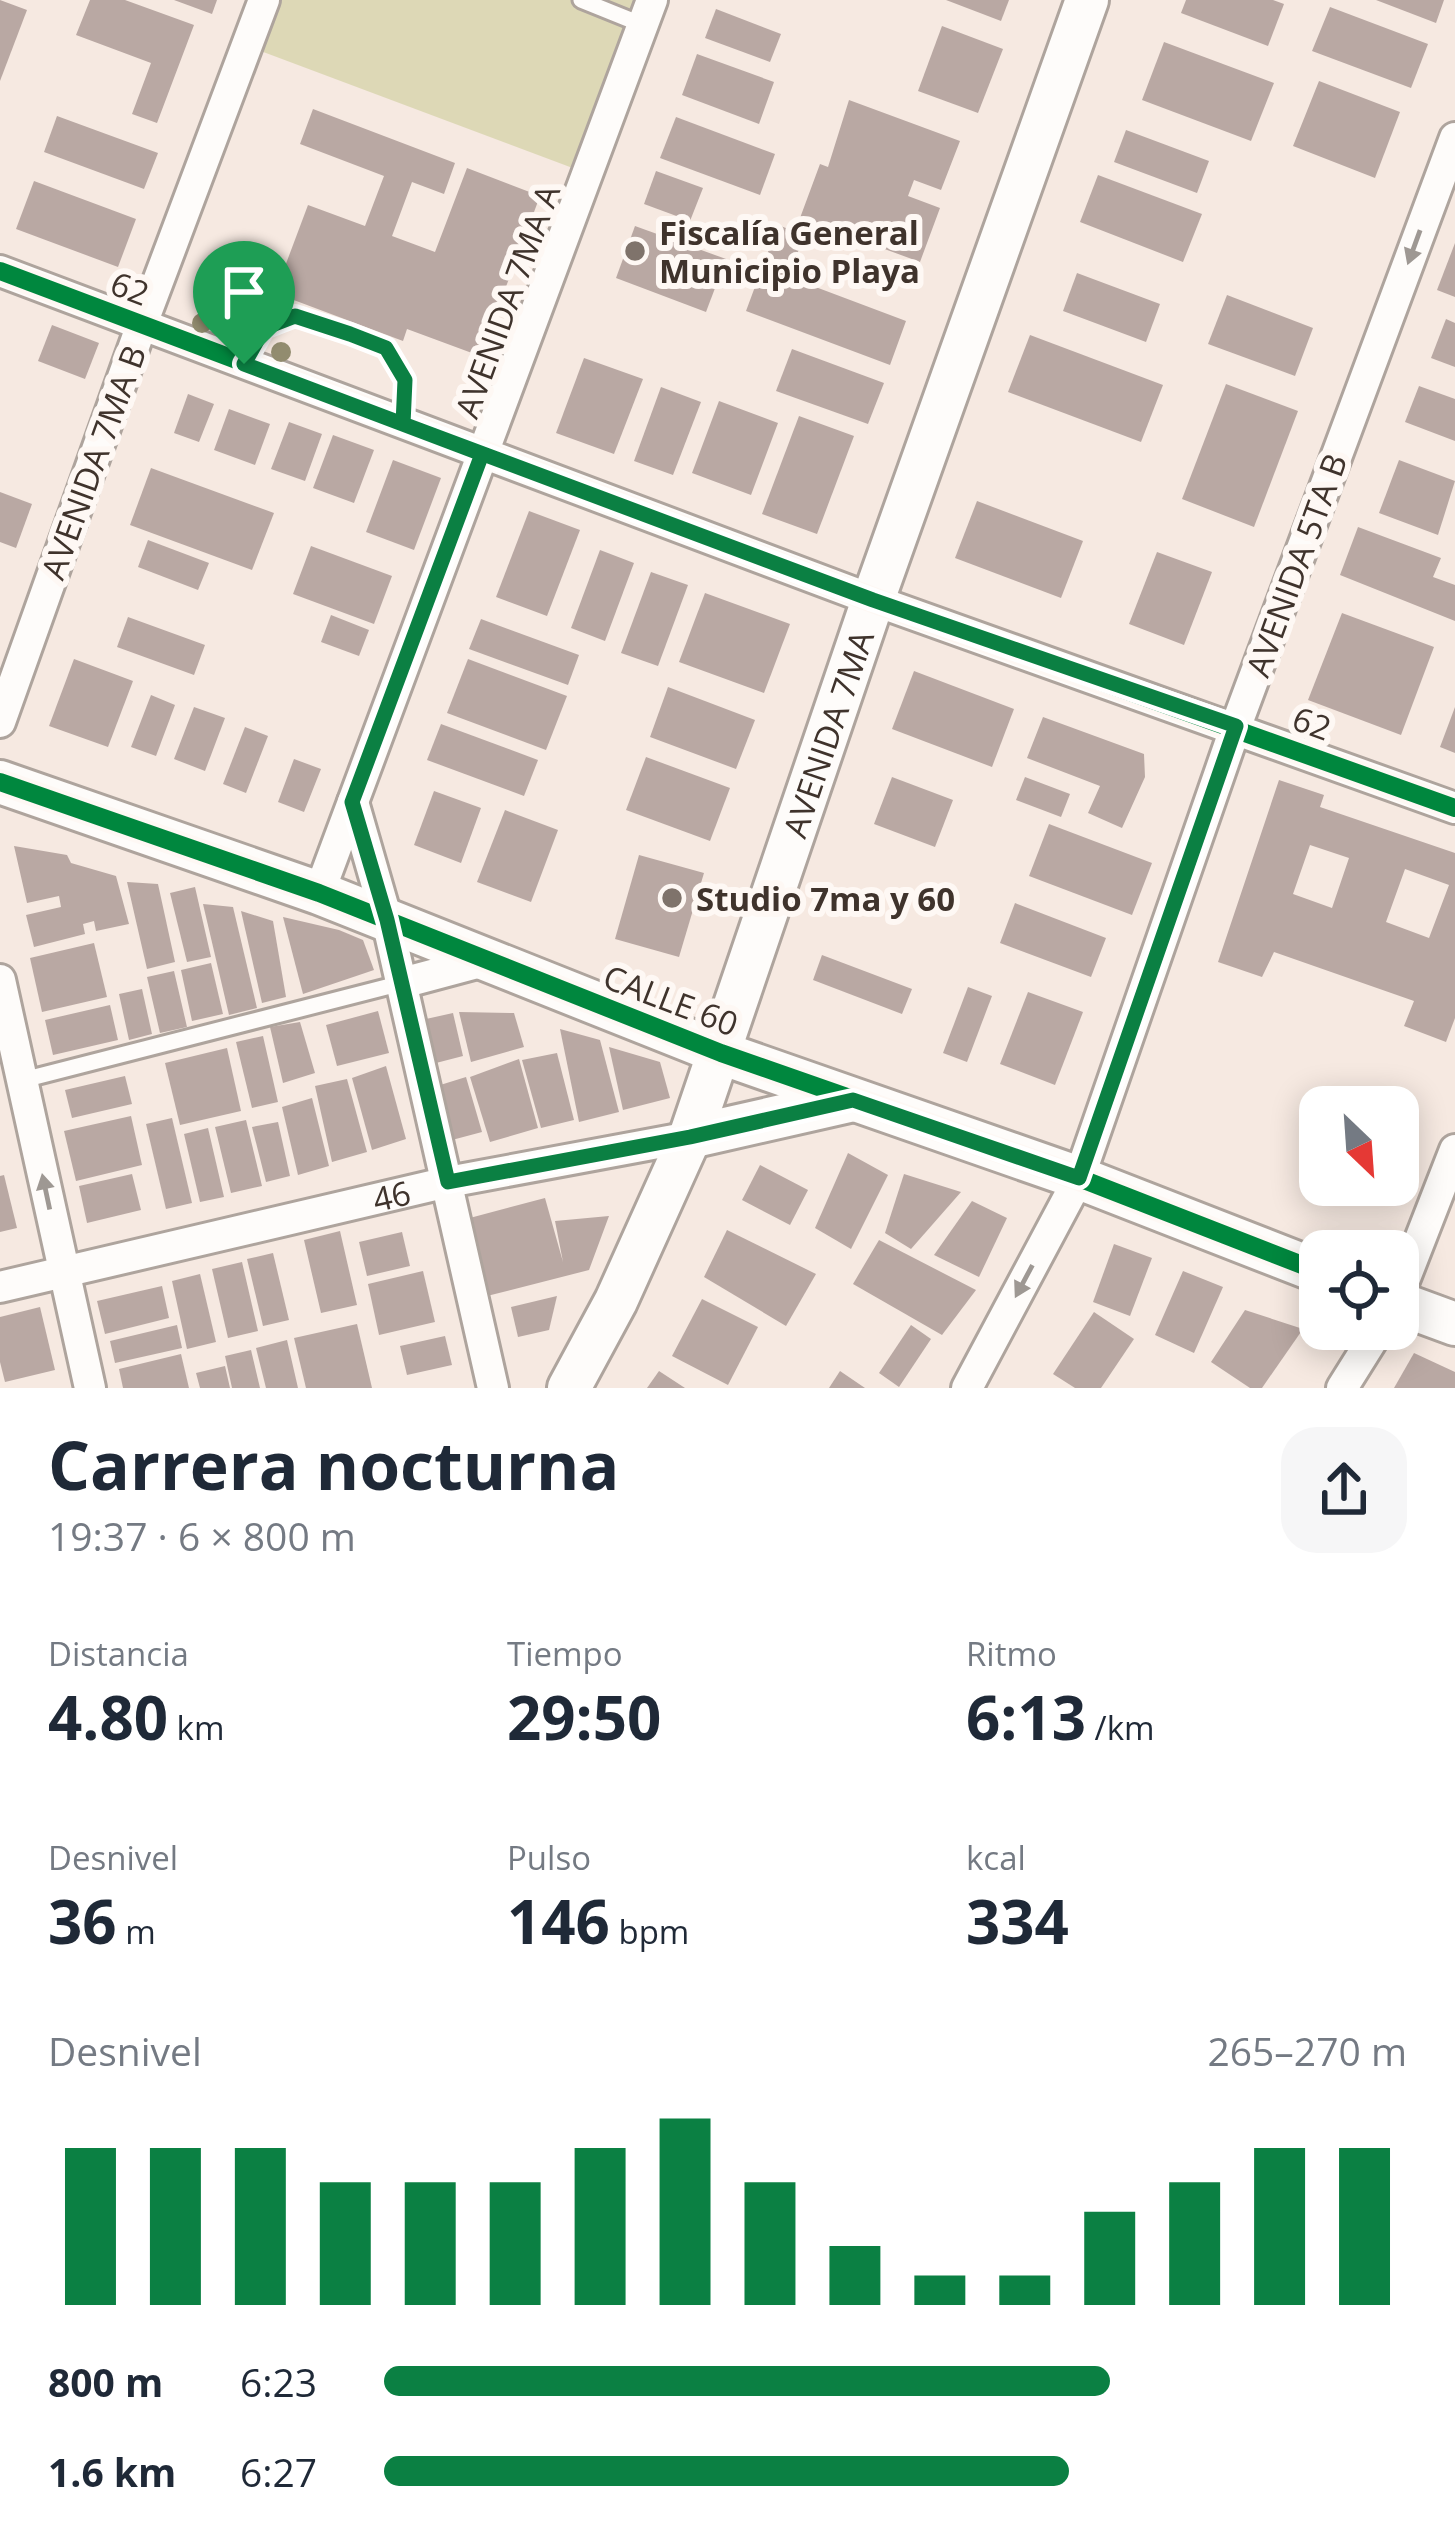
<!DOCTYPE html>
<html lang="es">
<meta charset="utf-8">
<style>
body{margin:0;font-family:"Open Sans",sans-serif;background:#f6f6f7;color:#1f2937;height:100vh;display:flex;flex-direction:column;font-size:45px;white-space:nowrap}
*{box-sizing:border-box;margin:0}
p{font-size:39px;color:#747a83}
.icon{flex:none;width:66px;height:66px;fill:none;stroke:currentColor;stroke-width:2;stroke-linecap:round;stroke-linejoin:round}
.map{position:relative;height:1388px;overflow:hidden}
.panel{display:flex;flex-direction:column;background:#fff;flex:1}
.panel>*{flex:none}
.needle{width:78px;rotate:155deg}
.fabs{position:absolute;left:1299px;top:1086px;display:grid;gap:24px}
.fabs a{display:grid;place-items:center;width:120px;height:120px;border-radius:24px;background:#fff;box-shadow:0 6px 30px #0003;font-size:60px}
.pin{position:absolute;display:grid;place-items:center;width:102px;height:102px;color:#fff;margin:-123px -51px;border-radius:50% 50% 50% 0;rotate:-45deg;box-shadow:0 0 12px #0007}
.pin .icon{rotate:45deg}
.round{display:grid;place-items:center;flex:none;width:126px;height:126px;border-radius:36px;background:#f6f6f7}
.overview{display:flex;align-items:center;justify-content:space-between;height:204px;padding:0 48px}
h1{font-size:66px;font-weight:700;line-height:90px}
.figures{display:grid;grid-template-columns:repeat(3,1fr);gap:18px;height:204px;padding:12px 48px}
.figures div{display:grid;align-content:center}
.figures b{font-size:60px;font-weight:700}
.figures small{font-size:33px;font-weight:400}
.figures p{font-size:33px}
.chart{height:336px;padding:24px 48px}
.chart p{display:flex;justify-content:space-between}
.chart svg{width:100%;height:216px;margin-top:12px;stroke:#0b8043;stroke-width:6}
ul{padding:0 48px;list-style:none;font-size:39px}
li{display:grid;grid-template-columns:192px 144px 1fr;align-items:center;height:90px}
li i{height:30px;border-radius:15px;background:#0b8043}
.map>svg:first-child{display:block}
.green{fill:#ddd8b6}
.building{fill:#b9a8a3;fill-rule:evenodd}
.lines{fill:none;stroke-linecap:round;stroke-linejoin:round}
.lane-casing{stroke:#aea49d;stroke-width:21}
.street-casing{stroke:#aea49d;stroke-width:36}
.secondary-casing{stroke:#aea49d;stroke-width:48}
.lane{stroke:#fefcfa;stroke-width:15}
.street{stroke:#fefcfa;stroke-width:30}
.secondary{stroke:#fefcfa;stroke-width:42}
.cycleway-casing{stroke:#fef8f4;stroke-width:26}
.cycleway{stroke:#00873e;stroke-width:18}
.tree{fill:#928c6f}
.oneway{fill:#9e9893}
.route-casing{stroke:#fff;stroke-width:24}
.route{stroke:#0b8043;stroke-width:15}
.poi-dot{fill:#7f736b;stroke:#fef8f4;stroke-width:4.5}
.labels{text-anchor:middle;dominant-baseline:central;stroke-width:12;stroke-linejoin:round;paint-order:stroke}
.poi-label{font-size:33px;font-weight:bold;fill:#3f332c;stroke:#fef8f4;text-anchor:start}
.street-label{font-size:33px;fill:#3f332c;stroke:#fef8f4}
</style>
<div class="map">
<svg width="1455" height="1388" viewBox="0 0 1455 1388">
<rect width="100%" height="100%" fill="#f6e9e1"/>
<!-- green -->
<polygon class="green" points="264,0 652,0 586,173 247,46"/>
<!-- building -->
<g class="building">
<polygon points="0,0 27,10 0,81"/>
<polygon points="90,0 125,0 194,25 157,123 132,114 151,63 76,35"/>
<polygon points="174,0 217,0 212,14"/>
<polygon points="946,0 1009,0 1001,21"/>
<polygon points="1186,0 1273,0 1284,4 1268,46 1181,13"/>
<polygon points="1376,0 1444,0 1436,23"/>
<polygon points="1330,7 1428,44 1411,88 1312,51"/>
<polygon points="716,9 781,34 770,62 705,38"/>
<polygon points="942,26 1003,49 978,113 918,91"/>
<polygon points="1164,42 1274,83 1251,141 1142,100"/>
<polygon points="697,54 774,82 759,124 682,95"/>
<polygon points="1319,81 1400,112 1375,178 1293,146"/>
<polygon points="849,100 960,141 941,190 914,180 908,196 940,208 920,262 800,218 820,164 828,167"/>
<polygon points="313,109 455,163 444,194 412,182 392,236 435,252 467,168 540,196 480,356 407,329 403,341 275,293 308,205 365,226 384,176 300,144"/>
<polygon points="57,116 158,153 144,189 44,152"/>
<polygon points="676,117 775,154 760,195 660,158"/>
<polygon points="1126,130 1209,161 1197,193 1114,162"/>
<polygon points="656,171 703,188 690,221 644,204"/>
<polygon points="1098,175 1202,214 1183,262 1080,222"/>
<polygon points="34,181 136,219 118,267 16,229"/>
<polygon points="778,225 804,235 789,277 906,321 890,365 746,311"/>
<polygon points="635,226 726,259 706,312 616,278"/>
<polygon points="1455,243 1455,297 1437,290"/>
<polygon points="1077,273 1160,304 1146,342 1063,311"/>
<polygon points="1227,295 1313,328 1295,376 1208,344"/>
<polygon points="1446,319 1455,323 1455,367 1431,358"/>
<polygon points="52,325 99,343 85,379 38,361"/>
<polygon points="1030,335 1163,385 1141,442 1008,392"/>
<polygon points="792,349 884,383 868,424 776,391"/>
<polygon points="584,358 643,379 614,454 556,433"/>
<polygon points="1226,384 1298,411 1254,527 1182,499"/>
<polygon points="1419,386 1455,399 1455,441 1405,422"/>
<polygon points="661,387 701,402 673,475 634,461"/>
<polygon points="188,394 214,404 199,442 174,433"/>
<polygon points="719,401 778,423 751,495 692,473"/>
<polygon points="229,409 270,424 255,465 214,450"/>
<polygon points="799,416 854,436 817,534 762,514"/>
<polygon points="289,422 322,434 305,481 271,469"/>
<polygon points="333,435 374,450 354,503 313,488"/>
<polygon points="393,460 441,478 414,550 366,532"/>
<polygon points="1399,460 1455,481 1438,535 1379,513"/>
<polygon points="151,468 274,513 252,570 130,525"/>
<polygon points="0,492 32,504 16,548 0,542"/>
<polygon points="977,501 1083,541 1061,598 955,558"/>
<polygon points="529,511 580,530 547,616 496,597"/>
<polygon points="1358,527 1441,558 1433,577 1455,585 1455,621 1340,575"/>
<polygon points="148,540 209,563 198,590 138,567"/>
<polygon points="311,546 392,576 374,624 293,594"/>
<polygon points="600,550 634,563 605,641 571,628"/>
<polygon points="1157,552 1212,572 1184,645 1129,624"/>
<polygon points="651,572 688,585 658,666 621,653"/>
<polygon points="705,593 790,624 764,693 679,662"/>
<polygon points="1342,613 1434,647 1401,735 1308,700"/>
<polygon points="331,615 369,630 359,656 321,642"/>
<polygon points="128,617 205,645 194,675 117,647"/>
<polygon points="481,619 579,655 568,685 469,649"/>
<polygon points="74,659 133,681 108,747 49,726"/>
<polygon points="468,659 567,696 546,750 447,713"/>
<polygon points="914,671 1014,709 992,767 892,729"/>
<polygon points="668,687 755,720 736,769 650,737"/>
<polygon points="151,695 175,705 156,756 131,747"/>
<polygon points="194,707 225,718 205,771 174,759"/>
<polygon points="1455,707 1455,753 1440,747"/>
<polygon points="1043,717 1144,754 1145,777 1122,828 1088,813 1100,786 1027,758"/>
<polygon points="441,724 538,760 524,796 427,760"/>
<polygon points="245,727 268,736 246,793 223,784"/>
<polygon points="646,757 730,788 710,841 626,810"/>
<polygon points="294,759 321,769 304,812 278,802"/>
<polygon points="892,777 953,800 935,847 874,824"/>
<polygon points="1025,777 1070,794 1061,817 1016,800"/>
<path d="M1279,780L1324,795L1320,807L1455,853V1018L1446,1042L1404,1026L1414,1001L1274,952L1262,977L1218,962ZM1310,845L1349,858L1332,908L1293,894ZM1405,869L1449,885L1429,938L1386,922Z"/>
<polygon points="434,791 481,808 461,863 414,845"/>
<polygon points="505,810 558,830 531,902 477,882"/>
<polygon points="1049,824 1152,863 1132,915 1029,876"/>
<polygon points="14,846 67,855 71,863 116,876 129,924 96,931 94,921 83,924 85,934 34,947 26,915 61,907 59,896 27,903"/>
<polygon points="639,855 704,873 679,957 615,939"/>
<polygon points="127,882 158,884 175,962 147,969"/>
<polygon points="195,887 211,957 187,962 170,893"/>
<polygon points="1015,903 1106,938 1091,977 1000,943"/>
<polygon points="203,904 233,907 257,1008 229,1015"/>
<polygon points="241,911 273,921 286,997 262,1003"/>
<polygon points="283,917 339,930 363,940 374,970 303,994"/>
<polygon points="94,943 107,997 42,1012 30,958"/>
<polygon points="822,955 912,989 902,1014 813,980"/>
<polygon points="211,963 223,1014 192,1021 181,970"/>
<polygon points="174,971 187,1027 160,1033 147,977"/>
<polygon points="968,987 992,996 967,1062 943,1053"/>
<polygon points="142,989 152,1034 129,1040 119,994"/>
<polygon points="1028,992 1083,1012 1055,1085 1000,1064"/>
<polygon points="110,1005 118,1040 53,1055 45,1020"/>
<polygon points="378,1011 389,1053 337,1066 326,1025"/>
<polygon points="459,1012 514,1013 524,1047 471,1062"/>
<polygon points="453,1013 463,1056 436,1063 426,1019"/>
<polygon points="300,1022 315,1073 283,1083 270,1027"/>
<polygon points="560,1029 600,1040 619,1112 579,1122"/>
<polygon points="263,1036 278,1102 252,1108 236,1042"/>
<polygon points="609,1047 660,1062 670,1098 623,1110"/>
<polygon points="227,1048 241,1111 180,1125 165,1063"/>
<polygon points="557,1053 574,1120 541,1128 522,1060"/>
<polygon points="519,1059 538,1128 490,1142 470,1077"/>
<polygon points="386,1066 406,1139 372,1150 352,1078"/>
<polygon points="125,1076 132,1104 72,1118 65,1090"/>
<polygon points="466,1077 482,1132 452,1140 437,1086"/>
<polygon points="347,1079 367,1152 332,1162 315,1086"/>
<polygon points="312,1098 329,1166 298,1175 282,1107"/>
<polygon points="131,1116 142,1165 76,1181 64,1131"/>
<polygon points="172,1118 192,1203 166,1209 146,1124"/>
<polygon points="246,1120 262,1186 231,1193 215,1127"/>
<polygon points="278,1122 290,1176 266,1182 252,1127"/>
<polygon points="208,1128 224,1197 200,1202 184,1134"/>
<polygon points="848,1153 888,1175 851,1249 815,1228"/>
<polygon points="760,1165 808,1190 790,1225 742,1200"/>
<polygon points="132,1174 141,1210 87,1223 79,1186"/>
<polygon points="904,1174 961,1192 911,1249 885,1233"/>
<polygon points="4,1175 17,1228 0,1232 0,1176"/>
<polygon points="545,1198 563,1262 555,1221 609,1216 589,1270 487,1296 466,1219"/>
<polygon points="972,1201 1007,1218 979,1277 934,1255"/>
<polygon points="727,1230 816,1274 786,1326 704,1277"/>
<polygon points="340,1231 357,1305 321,1313 304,1240"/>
<polygon points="402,1232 410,1266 367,1276 359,1242"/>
<polygon points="879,1240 976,1290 942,1335 853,1284"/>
<polygon points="1114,1244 1152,1258 1130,1316 1093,1302"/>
<polygon points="273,1253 289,1320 263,1326 247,1259"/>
<polygon points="242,1262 258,1331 228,1338 212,1269"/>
<polygon points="423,1271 435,1322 379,1335 368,1284"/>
<polygon points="1183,1271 1223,1287 1194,1353 1155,1335"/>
<polygon points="200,1274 216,1342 187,1349 172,1281"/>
<polygon points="162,1286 169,1318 105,1334 97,1301"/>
<polygon points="557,1296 549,1330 518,1337 511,1307"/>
<polygon points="702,1299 758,1327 728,1385 672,1356"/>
<polygon points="40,1307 55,1370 5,1382 0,1362 0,1317"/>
<polygon points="1245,1310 1303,1329 1262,1388 1250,1388 1211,1362"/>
<polygon points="1094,1312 1134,1339 1101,1388 1075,1388 1053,1374"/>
<polygon points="357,1324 372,1388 306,1388 294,1338"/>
<polygon points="177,1325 182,1348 115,1363 110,1341"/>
<polygon points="911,1325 931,1339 899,1387 879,1373"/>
<polygon points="445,1336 452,1365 407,1375 400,1346"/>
<polygon points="287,1340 298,1388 266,1388 256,1348"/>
<polygon points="251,1350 260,1388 232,1388 225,1356"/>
<polygon points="1414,1353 1455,1372 1455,1388 1394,1388"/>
<polygon points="181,1354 189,1388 123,1388 119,1369"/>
<polygon points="225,1366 230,1388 200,1388 196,1373"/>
<polygon points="659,1371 685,1388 647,1388"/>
<polygon points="840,1371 865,1388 829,1388"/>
</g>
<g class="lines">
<!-- lane casing -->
<g class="lane-casing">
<g id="lane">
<polyline points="581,0 643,25"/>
<polyline points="244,364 264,328 295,316 350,334 386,348 405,380 403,424"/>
<polyline points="23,1080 402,983"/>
</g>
</g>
<!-- street casing -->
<g class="street-casing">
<g id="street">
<polyline points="0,271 873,600 1455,808"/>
<polyline points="0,722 142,324 264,0"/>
<polyline points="353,802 387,920 493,1388"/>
<polyline points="319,893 652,0"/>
<polyline points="0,980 90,1388"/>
<polyline points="402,983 488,960"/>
<path id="s1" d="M0,1287L448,1182L690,1137"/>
<polyline points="1398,1296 1455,1150"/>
<polyline points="967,1388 1079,1178 1236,726 1455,138"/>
<polyline points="1342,1388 1379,1329"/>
</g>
</g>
<!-- secondary casing -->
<g class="secondary-casing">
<g id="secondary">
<polyline points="0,782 319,893 721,1053 1079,1178 1320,1272"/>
<polyline points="690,1137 853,1100"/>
<polyline points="1398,1303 1455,1324"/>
<path id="s2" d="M569,1388L616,1301L690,1137L873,600L1087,0"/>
</g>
</g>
<!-- lane -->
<use href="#lane" class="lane"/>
<!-- street -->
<use href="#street" class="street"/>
<!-- secondary -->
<use href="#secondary" class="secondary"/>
<!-- cycleway casing -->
<g class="cycleway-casing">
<g id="cycleway">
<polyline points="0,271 873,600 1455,808"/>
<polyline points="0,782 319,893 721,1053 1079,1178 1320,1272"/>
</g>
</g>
<!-- cycleway -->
<use href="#cycleway" class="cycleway"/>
</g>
<!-- trees -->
<g class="tree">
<circle cx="202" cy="323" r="10"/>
<circle cx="281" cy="352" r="10"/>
</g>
<!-- one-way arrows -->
<defs><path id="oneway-solid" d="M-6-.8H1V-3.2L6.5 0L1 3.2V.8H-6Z" transform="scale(3)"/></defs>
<g class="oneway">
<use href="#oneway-solid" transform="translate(1414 247) rotate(110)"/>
<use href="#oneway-solid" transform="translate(46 1192) rotate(-102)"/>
<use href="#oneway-solid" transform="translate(1024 1281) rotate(118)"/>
</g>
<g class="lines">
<!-- route casing -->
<g class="route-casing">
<polyline id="route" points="244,364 482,454 352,802 387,920 448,1182 690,1137 853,1100 1079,1178 1236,726 873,600 403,424 405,380 386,348 350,334 295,316 264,328 244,364"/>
</g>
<!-- route -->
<use href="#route" class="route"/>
</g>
<!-- markers -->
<g class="poi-dot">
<circle cx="635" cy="251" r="12"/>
<circle cx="672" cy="898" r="12"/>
</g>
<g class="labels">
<!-- poi labels -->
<g class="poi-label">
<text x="659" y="232">Fiscalía General<tspan x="659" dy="38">Municipio Playa</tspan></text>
<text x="696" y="898">Studio 7ma y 60</text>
</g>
<!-- street labels -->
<g class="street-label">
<text transform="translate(130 288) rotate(21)">62</text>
<text transform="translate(507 301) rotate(-70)">AVENIDA 7MA A</text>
<text transform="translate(93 462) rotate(-70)">AVENIDA 7MA B</text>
<text transform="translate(1296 565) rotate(-70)">AVENIDA 5TA B</text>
<text transform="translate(1312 723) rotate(20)">62</text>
<text stroke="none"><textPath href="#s2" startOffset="705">AVENIDA 7MA</textPath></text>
<text transform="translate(671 1000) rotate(21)">CALLE 60</text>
<text stroke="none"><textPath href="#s1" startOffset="402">46</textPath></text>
</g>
</g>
</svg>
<div class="fabs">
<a><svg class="needle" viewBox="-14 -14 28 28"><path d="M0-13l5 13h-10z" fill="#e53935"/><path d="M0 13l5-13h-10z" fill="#747a83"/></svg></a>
<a><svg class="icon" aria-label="locate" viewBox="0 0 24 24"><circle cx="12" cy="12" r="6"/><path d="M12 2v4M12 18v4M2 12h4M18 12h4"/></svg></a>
</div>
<div class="pin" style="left:244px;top:364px;background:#1e9e55"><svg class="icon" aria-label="arrive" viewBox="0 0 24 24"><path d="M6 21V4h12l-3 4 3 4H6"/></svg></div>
</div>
<section class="panel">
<div class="overview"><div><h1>Carrera nocturna</h1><p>19:37 · 6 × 800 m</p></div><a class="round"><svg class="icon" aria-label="share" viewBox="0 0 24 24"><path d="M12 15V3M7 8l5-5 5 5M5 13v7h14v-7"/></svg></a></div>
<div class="figures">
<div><p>Distancia</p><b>4.80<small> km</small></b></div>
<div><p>Tiempo</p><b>29:50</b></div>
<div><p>Ritmo</p><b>6:13<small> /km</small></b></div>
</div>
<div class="figures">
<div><p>Desnivel</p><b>36<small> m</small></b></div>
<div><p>Pulso</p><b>146<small> bpm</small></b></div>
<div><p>kcal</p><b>334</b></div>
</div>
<div class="chart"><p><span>Desnivel</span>265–270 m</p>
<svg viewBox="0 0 160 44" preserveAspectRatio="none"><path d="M5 44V12M15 44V12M25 44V12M35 44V19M45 44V19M55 44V19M65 44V12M75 44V6M85 44V19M95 44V32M105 44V38M115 44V38M125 44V25M135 44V19M145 44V12M155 44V12"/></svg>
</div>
<ul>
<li><b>800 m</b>6:23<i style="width:71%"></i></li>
<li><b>1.6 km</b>6:27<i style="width:67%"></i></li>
</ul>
</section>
